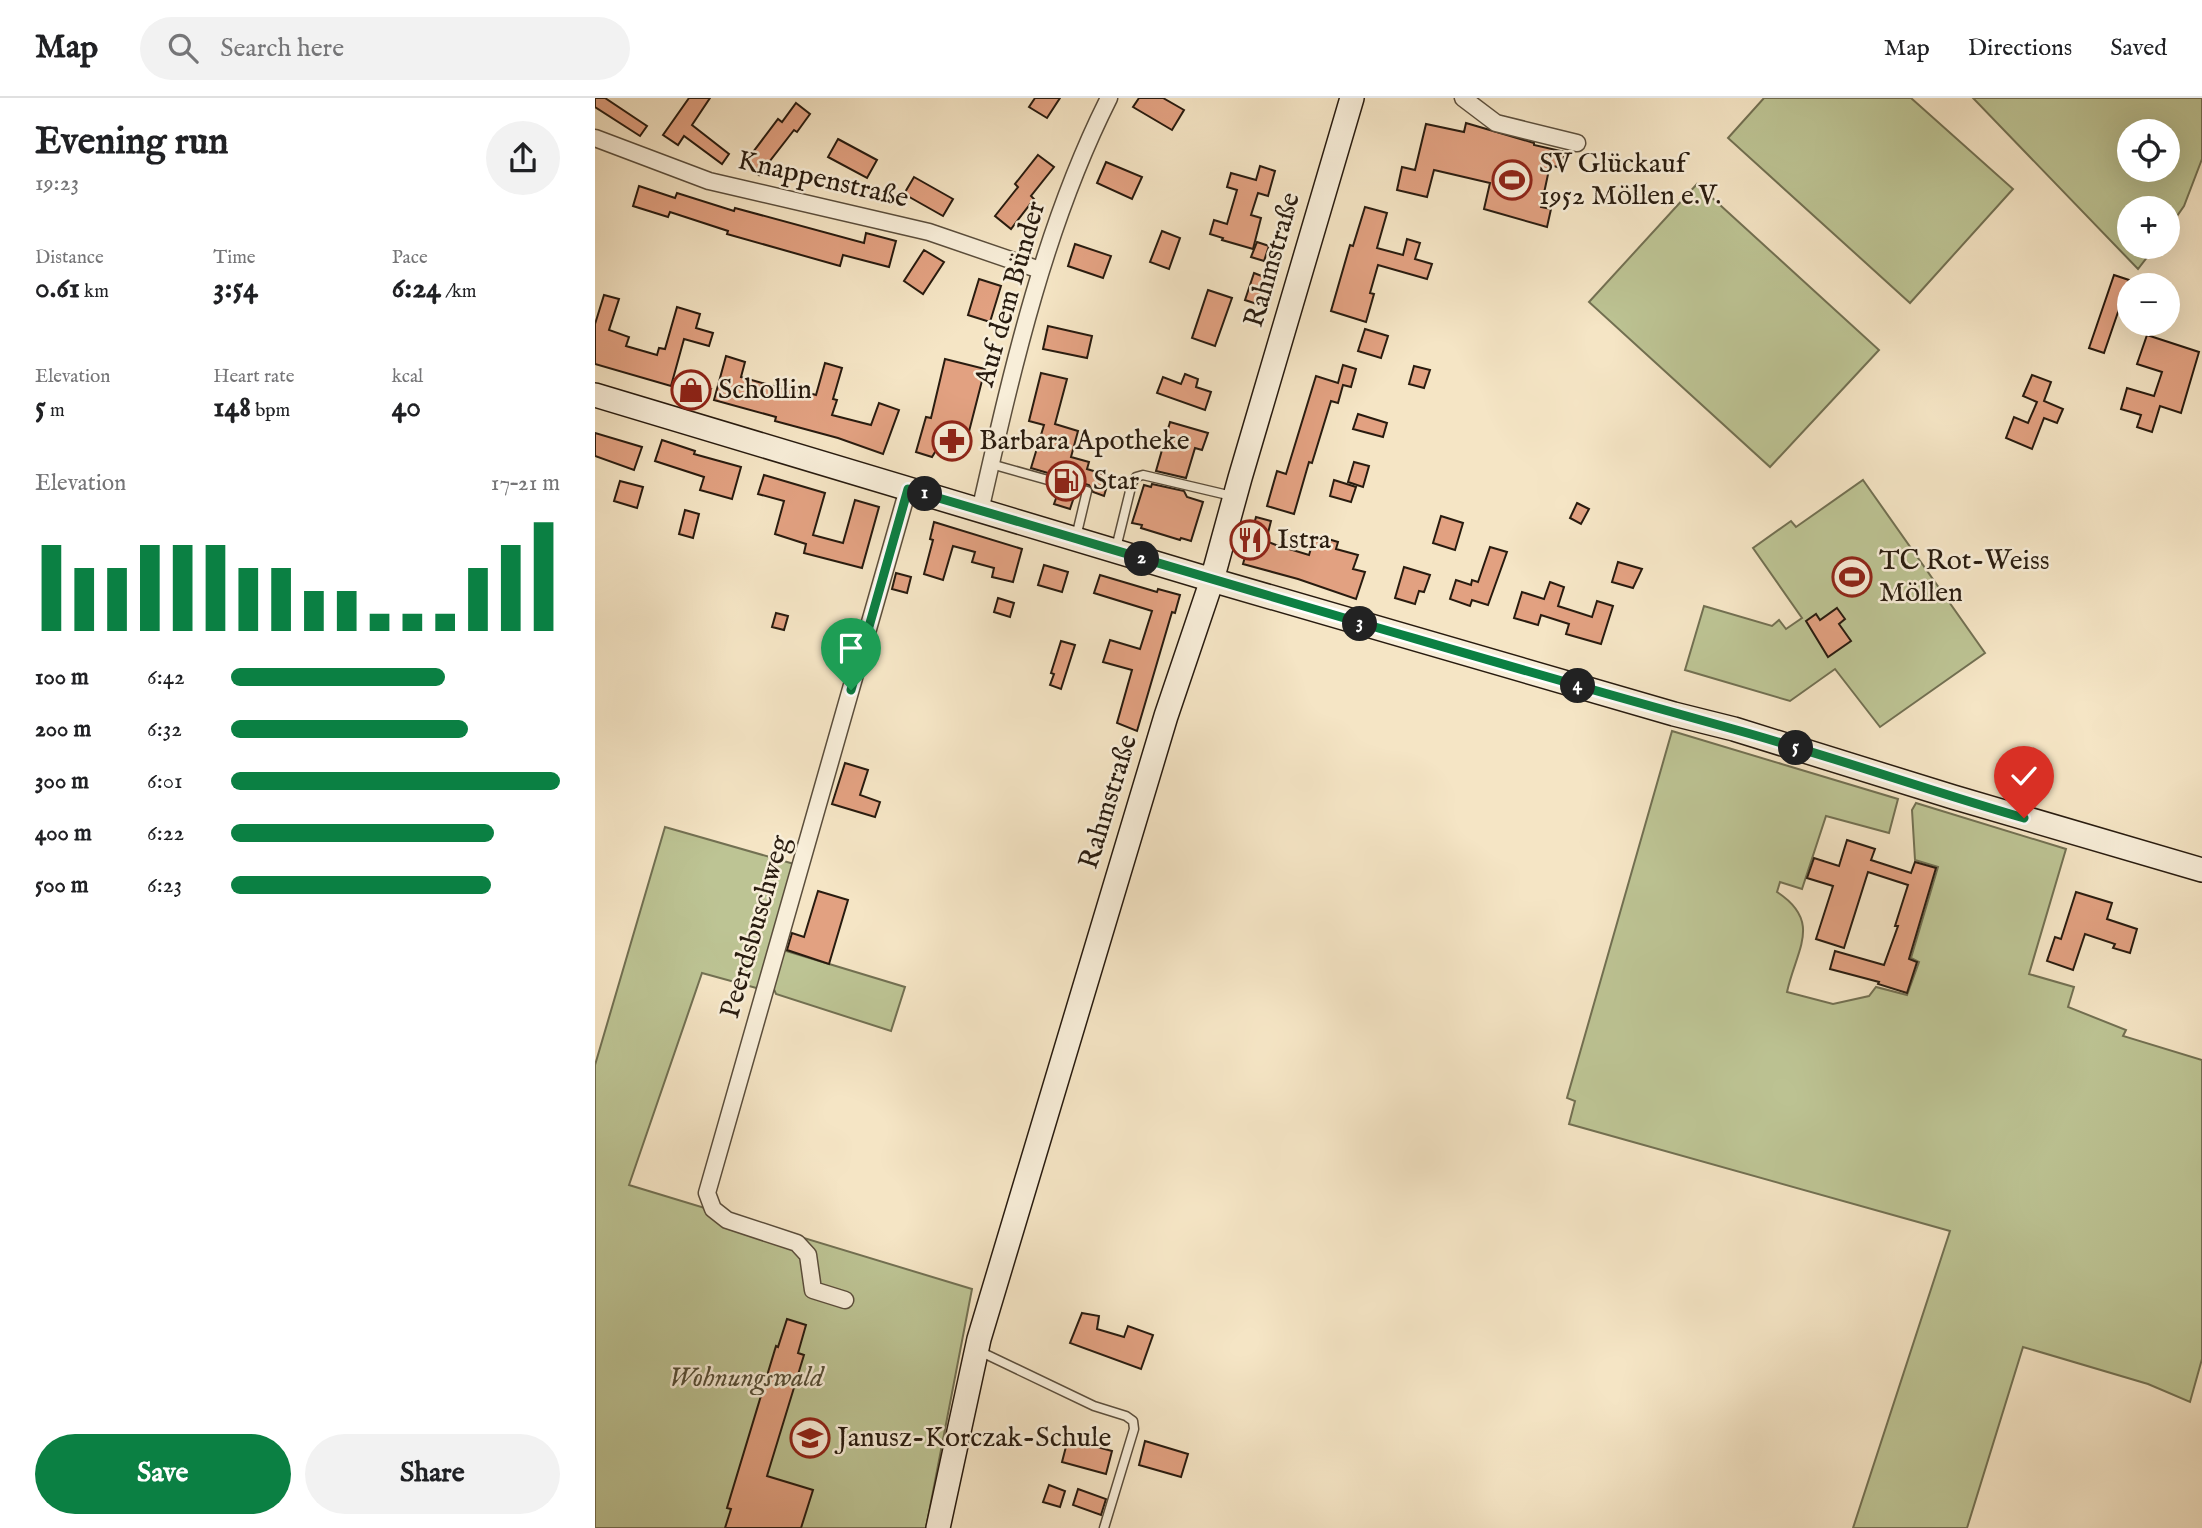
<!DOCTYPE html>
<meta charset="utf-8">
<style>
body{margin:0;font-family:"IM FELL English",serif;background:#f2f2f2;color:#202124;height:100vh;display:flex;flex-direction:column;font-size:26px;white-space:nowrap}
*{box-sizing:border-box;margin:0}
p{font-size:23px;color:#757577}
.icon{flex:none;width:38px;height:38px;fill:none;stroke:currentColor;stroke-width:2;stroke-linecap:round;stroke-linejoin:round}
.map{position:relative;flex:1;overflow:hidden}
.side{display:flex;flex-direction:column;background:#fff;width:595px}
.side>*{flex:none}
.fabs{position:absolute;left:1522px;top:21px;display:grid;gap:14px}
.fabs a{display:grid;place-items:center;width:63px;height:63px;border-radius:50%;background:#fff;box-shadow:0 7px 28px #0002;font-size:35px}
.pin{position:absolute;display:grid;place-items:center;width:60px;height:60px;color:#fff;margin:-72px -30px;border-radius:50% 50% 50% 0;rotate:-45deg;box-shadow:0 0 7px #0007}
.pin .icon{rotate:45deg}
.km{position:absolute;width:35px;height:35px;margin:-18px;border-radius:50%;background:#222;color:#fff;font-size:19px;line-height:35px;text-align:center}
.round{display:grid;place-items:center;flex:none;width:74px;height:74px;border-radius:37px;background:#f2f2f2}
.headline{display:flex;align-items:center;justify-content:space-between;height:119px;padding:0 35px}
h1{font-size:38px;font-weight:700;line-height:52px}
.figures{display:grid;grid-template-columns:repeat(3,1fr);gap:10px;height:119px;padding:7px 35px}
.figures div{display:grid;align-content:center}
.figures b{font-size:30px;font-weight:700}
.figures small{font-size:19px;font-weight:400}
.figures p{font-size:19px}
.chart{height:196px;padding:14px 35px}
.chart p{display:flex;justify-content:space-between}
.chart svg{width:100%;height:126px;margin-top:7px;stroke:#0b8043;stroke-width:6}
.action{display:flex;gap:14px;margin-top:auto;padding:14px 35px}
.action a{flex:1;height:80px;border-radius:42px;background:#0b8043;color:#fff;font-size:28px;font-weight:700;line-height:80px;text-align:center}
.action a+a{background:#f2f2f2;color:#202124}
ul{padding:0 35px;list-style:none;font-size:23px}
li{display:grid;grid-template-columns:112px 84px 1fr;align-items:center;height:52px}
li i{height:18px;border-radius:9px;background:#0b8043}
header{display:flex;align-items:center;gap:42px;box-sizing:border-box;height:98px;padding:0 35px;background:#fff;border-bottom:2px solid #e0e0e0}
header strong{font-size:33px}
nav{display:flex;gap:38px;margin-inline-start:auto;font-size:24px}
.search{width:490px;height:63px;background:#f2f2f2;display:flex;align-items:center;gap:18px;box-sizing:border-box;padding:0 24px;border-radius:38px;color:#757577;font-size:26px}
main{display:flex;flex:1;min-height:0}
.map>svg:first-child{display:block}
.green{fill:#bdc494;stroke:#727052;stroke-width:2;fill-rule:evenodd}
.building{fill:#e2a181;stroke:#281b0f;stroke-width:2}
.lines{fill:none;stroke-linecap:round;stroke-linejoin:round}
.lane-casing{stroke:#5b4e3c;stroke-width:11}
.street-casing{stroke:#5b4e3c;stroke-width:19}
.secondary-casing{stroke:#281b0f;stroke-width:26}
.lane{stroke:#f8eed9;stroke-width:8}
.street{stroke:#f8eed9;stroke-width:16}
.secondary{stroke:#f8eed9;stroke-width:23}
.route-casing{stroke:#fff;stroke-width:14}
.route{stroke:#0b8043;stroke-width:9}
.labels{text-anchor:middle;dominant-baseline:central;stroke-width:5;stroke-linejoin:round;paint-order:stroke}
.poi-label{font-size:28px;fill:#281b0f;stroke:#f8eed9;text-anchor:start}
.street-label{font-size:28px;fill:#281b0f;stroke:#f8eed9}
.park-label{font-size:28px;font-style:italic;fill:#554e37;stroke:#f8eed9}
</style>
<header>
<strong>Map</strong>
<div class="search"><svg class="icon" aria-label="search" viewBox="0 0 24 24"><circle cx="10" cy="10" r="6"/><path d="M15 15l6 6"/></svg>Search here</div>
<nav><a>Map</a><a>Directions</a><a>Saved</a></nav>
</header>
<main>
<section class="side">
<div class="headline"><div><h1>Evening run</h1><p>19:23</p></div><a class="round"><svg class="icon" aria-label="share" viewBox="0 0 24 24"><path d="M12 15V3M7 8l5-5 5 5M5 13v7h14v-7"/></svg></a></div>
<div class="figures">
<div><p>Distance</p><b>0.61<small> km</small></b></div>
<div><p>Time</p><b>3:54</b></div>
<div><p>Pace</p><b>6:24<small> /km</small></b></div>
</div>
<div class="figures">
<div><p>Elevation</p><b>5<small> m</small></b></div>
<div><p>Heart rate</p><b>148<small> bpm</small></b></div>
<div><p>kcal</p><b>40</b></div>
</div>
<div class="chart"><p><span>Elevation</span>17–21 m</p>
<svg viewBox="0 0 160 44" preserveAspectRatio="none"><path d="M5 44V14M15 44V22M25 44V22M35 44V14M45 44V14M55 44V14M65 44V22M75 44V22M85 44V30M95 44V30M105 44V38M115 44V38M125 44V38M135 44V22M145 44V14M155 44V6"/></svg>
</div>
<ul>
<li><b>100 m</b>6:42<i style="width:65%"></i></li>
<li><b>200 m</b>6:32<i style="width:72%"></i></li>
<li><b>300 m</b>6:01<i style="width:100%"></i></li>
<li><b>400 m</b>6:22<i style="width:80%"></i></li>
<li><b>500 m</b>6:23<i style="width:79%"></i></li>
</ul>
<div class="action"><a>Save</a><a>Share</a></div>
</section>
<div class="map">
<svg width="1607" height="1430" viewBox="0 0 1607 1430">
<rect width="100%" height="100%" fill="#f5e5c5"/>
<filter id="stains"><feTurbulence type="fractalNoise" baseFrequency=".00286" numOctaves="4"/><feColorMatrix values="0 0 0 0 .2 0 0 0 0 .09 0 0 0 0 .02 0 0 0 .5 -.17"/></filter>
<radialGradient id="worn" r=".72"><stop offset=".6" stop-color="#630" stop-opacity="0"/><stop offset="1" stop-color="#630" stop-opacity=".3"/></radialGradient>
<!-- green -->
<g class="green">
<polygon points="1169,0 1316,0 1418,91 1315,205 1133,40"/>
<path d="M1378,0H1607V61L1589,108L1573,131V110H1535V149H1560L1543,171ZM1535,33H1573V72H1535Z"/>
<polygon points="1102,86 1284,252 1175,369 994,204"/>
<polygon points="1268,382 1390,555 1285,629 1240,571 1195,603 1090,572 1109,508 1177,528 1184,522 1191,531 1207,520 1158,450 1196,423 1201,429"/>
<path d="M1077,633L1303,701L1294,735L1231,718L1207,791L1185,784L1182,794C1228,824 1201,852 1192,894L1238,906L1274,898L1281,889L1312,897L1324,864L1316,860L1343,769L1320,762L1317,712L1321,705L1471,751L1434,876L1479,889L1473,909L1531,932L1528,938L1607,962V1261L1595,1304L1553,1286L1428,1249L1372,1430H1258L1355,1133L974,1026L980,1003L972,1000Z"/>
<polygon points="70,729 199,766 165,891 107,875 34,1087 377,1191 331,1430 0,1430 0,967"/>
<polygon points="188,852 310,889 296,933 181,896 177,887"/>
</g>
<!-- building -->
<g class="building">
<polygon points="0,0 10,0 52,28 45,38 0,9"/>
<polygon points="94,0 115,0 97,27 134,56 127,66 89,38 83,47 68,37"/>
<polygon points="440,0 465,0 452,20 434,9"/>
<polygon points="544,0 568,0 589,12 577,32 538,9"/>
<polygon points="201,5 215,16 202,34 199,32 164,77 149,66 183,21 187,24"/>
<polygon points="871,25 939,45 939,47 970,54 966,70 955,67 946,109 956,111 952,129 889,111 895,85 839,72 832,99 802,92 807,69 820,72 831,26 869,34"/>
<polygon points="243,41 282,62 272,80 233,59"/>
<polygon points="443,57 459,69 436,98 439,101 416,131 400,118 423,89 420,86"/>
<polygon points="511,64 547,79 537,101 502,85"/>
<polygon points="665,68 680,73 673,98 663,95 656,117 666,120 658,151 627,142 628,140 615,136 619,122 632,126 642,92 632,89 636,75 661,82"/>
<polygon points="319,79 358,101 348,118 309,96"/>
<polygon points="44,88 80,100 82,95 139,113 140,110 269,145 271,135 301,143 294,169 248,157 245,168 132,136 133,133 75,114 73,119 38,108"/>
<polygon points="770,109 792,115 782,150 808,157 812,141 825,145 820,161 837,166 832,181 783,167 775,195 779,196 771,224 736,213 755,147 758,148"/>
<polygon points="567,133 585,140 574,171 555,164"/>
<polygon points="662,144 674,148 669,163 656,159"/>
<polygon points="480,146 516,158 508,180 473,168"/>
<polygon points="329,152 349,164 328,196 309,183"/>
<polygon points="659,175 677,182 668,208 650,202"/>
<polygon points="1519,177 1534,182 1509,255 1494,250"/>
<polygon points="384,181 406,188 395,224 373,217"/>
<polygon points="613,192 637,200 620,248 597,240"/>
<polygon points="9,197 24,201 14,232 34,239 31,248 62,257 64,250 70,251 82,209 105,216 101,230 118,235 114,248 89,241 76,288 0,266 0,226"/>
<polygon points="453,228 497,238 492,260 448,251"/>
<polygon points="770,231 793,238 786,260 763,253"/>
<polygon points="1552,237 1604,254 1586,315 1565,308 1557,334 1542,329 1546,317 1526,311 1532,290 1559,298 1567,274 1542,266"/>
<polygon points="131,258 150,264 146,279 189,291 190,288 221,297 230,265 247,270 238,301 242,302 237,317 276,327 284,305 304,312 288,356 243,340 180,323 181,319 119,302"/>
<polygon points="350,261 390,271 369,353 345,346 337,359 321,354 331,319 336,320"/>
<polygon points="748,267 761,271 756,289 748,287 743,305 736,303 717,365 714,364 699,416 672,408 682,373 691,376 721,278 743,285"/>
<polygon points="819,268 835,272 829,290 814,286"/>
<polygon points="446,275 472,281 460,326 483,333 476,359 494,364 492,371 515,378 509,398 498,394 494,387 436,370 449,327 434,323"/>
<polygon points="590,276 603,281 601,289 616,294 610,312 562,295 568,279 586,286"/>
<polygon points="1437,277 1456,284 1449,303 1468,311 1462,325 1449,320 1437,351 1411,340 1419,319 1433,325 1442,304 1428,298"/>
<polygon points="93,284 115,291 87,304"/>
<polygon points="763,316 792,325 788,339 758,331"/>
<polygon points="575,324 613,335 607,352 600,350 591,380 561,373"/>
<polygon points="0,335 47,349 39,372 0,358"/>
<polygon points="67,342 100,353 99,356 146,369 137,401 105,392 109,379 60,363"/>
<polygon points="759,364 774,368 768,389 753,384"/>
<polygon points="169,377 230,395 218,437 248,445 260,402 284,409 267,470 209,455 211,446 180,436 189,403 163,396"/>
<polygon points="739,382 761,389 756,404 735,398"/>
<polygon points="25,383 48,389 42,410 19,403"/>
<polygon points="557,386 589,393 592,399 608,404 596,443 586,440 585,442 546,430 547,427 537,425 549,387 556,389"/>
<polygon points="464,392 480,396 475,411 459,406"/>
<polygon points="982,405 994,411 986,426 975,420"/>
<polygon points="90,412 104,416 98,440 84,436"/>
<polygon points="846,418 868,425 860,452 838,445"/>
<polygon points="661,419 676,423 671,443 681,447 714,457 720,437 743,444 741,451 763,457 758,471 770,474 761,501 703,481 648,466"/>
<polygon points="339,424 427,451 418,484 397,479 399,470 377,464 380,454 358,448 348,482 329,476 338,442 335,441"/>
<polygon points="895,449 912,454 893,507 877,502 875,508 855,501 861,482 876,487 877,482 883,484"/>
<polygon points="1023,464 1047,471 1038,490 1017,484"/>
<polygon points="449,467 473,474 467,494 443,487"/>
<polygon points="809,469 835,477 829,494 824,493 820,506 800,500"/>
<polygon points="301,475 316,479 312,495 297,491"/>
<polygon points="505,477 562,494 563,491 585,497 580,515 577,514 542,633 522,625 537,572 508,564 515,542 545,551 557,513 499,495"/>
<polygon points="955,484 969,489 963,508 997,519 1002,503 1018,508 1006,546 971,536 974,526 946,517 943,527 919,520 927,494 949,501"/>
<polygon points="403,500 419,505 415,519 399,514"/>
<polygon points="1242,510 1250,521 1244,526 1256,543 1233,559 1211,523 1221,516 1225,522"/>
<polygon points="181,515 193,518 189,532 177,529"/>
<polygon points="466,543 480,547 466,591 455,587 459,576 456,575"/>
<polygon points="250,665 273,672 265,697 285,704 280,719 237,706"/>
<polygon points="1252,742 1280,751 1276,762 1316,775 1320,764 1341,770 1314,861 1322,864 1312,895 1283,886 1284,884 1235,871 1240,853 1289,867 1303,828 1300,828 1313,787 1273,774 1249,850 1221,841 1238,788 1212,780 1219,760 1244,768"/>
<polygon points="223,793 253,802 234,866 192,852 197,835 209,839"/>
<polygon points="1481,794 1517,805 1512,821 1542,831 1535,855 1518,850 1520,846 1490,836 1478,872 1452,863 1460,839 1466,841"/>
<polygon points="487,1215 504,1218 502,1231 529,1239 533,1228 558,1237 546,1271 475,1245"/>
<polygon points="192,1221 211,1227 203,1255 209,1257 172,1378 218,1392 206,1430 130,1430 136,1411 132,1410 181,1248 183,1249"/>
<polygon points="473,1341 517,1353 511,1376 467,1364"/>
<polygon points="550,1343 593,1356 586,1379 544,1367"/>
<polygon points="454,1387 470,1393 465,1409 448,1404"/>
<polygon points="483,1391 511,1401 506,1417 478,1407"/>
</g>
<g class="lines">
<!-- lane casing -->
<g class="lane-casing">
<g id="lane">
<polyline points="396,366 492,393 481,439"/>
<polyline points="521,450 537,385 541,379 548,377 637,398"/>
<polyline points="384,1253 499,1308 531,1318 538,1323 539,1331 509,1430"/>
</g>
</g>
<!-- street casing -->
<g class="street-casing">
<g id="street">
<polyline points="868,0 901,25 982,45"/>
<polyline points="0,40 114,83 334,134 445,172"/>
<path d="M385,413C417,273 449,129 514,0"/>
<polyline points="250,1202 218,1192 213,1157 202,1145 132,1122 118,1111 112,1095 313,391"/>
</g>
</g>
<!-- secondary casing -->
<g class="secondary-casing">
<g id="secondary">
<polyline points="0,297 617,482 1079,616 1139,631 1358,699 1607,772"/>
<polyline points="343,1430 384,1241 571,618 617,482 645,380 757,0"/>
</g>
</g>
<!-- lane -->
<use href="#lane" class="lane"/>
<!-- street -->
<use href="#street" class="street"/>
<!-- secondary -->
<use href="#secondary" class="secondary"/>
</g>
<g class="lines">
<!-- route casing -->
<g class="route-casing">
<path id="route" d="M256,592L313,391C588,472 862,555 1138,631C1236,658 1332,692 1429,720"/>
</g>
<!-- route -->
<use href="#route" class="route"/>
</g>
<!-- icons -->
<defs>
<g id="stadium-ring" transform="scale(2.0125)"><circle r="9.5" fill="#f8eed9" stroke="#8f2418" stroke-width="1.5"/><path d="M0-5a6.5 5 0 1 0 0 10a6.5 5 0 1 0 0-10ZM-3.5-1.8h7v3.6h-7Z" fill="#8f2418"/></g>
<g id="shop-ring" transform="scale(2.0125)"><circle r="9.5" fill="#f8eed9" stroke="#8f2418" stroke-width="1.5"/><path d="M-5-2.5h2.3a2.7 3.5 0 0 1 5.4 0H5L5.5 6h-11ZM-1.5-2.5h3a1.5 2.3 0 0 0-3 0Z" fill="#8f2418"/></g>
<g id="pharmacy-ring" transform="scale(2.0125)"><circle r="9.5" fill="#f8eed9" stroke="#8f2418" stroke-width="1.5"/><path d="M-2-6h4v4h4v4h-4v4h-4v-4h-4v-4h4Z" fill="#8f2418"/></g>
<g id="fuel-ring" transform="scale(2.0125)"><circle r="9.5" fill="#f8eed9" stroke="#8f2418" stroke-width="1.5"/><path d="M-5.5-6h7V0h2V4h1.3V-2.5L3-4.5l.8-.8L6-3V5H2.5V1h-1V6h-7ZM-4.2-4.7v3.2H.2V-4.7Z" fill="#8f2418"/></g>
<g id="restaurant-ring" transform="scale(2.0125)"><circle r="9.5" fill="#f8eed9" stroke="#8f2418" stroke-width="1.5"/><path d="M-5-6h1v4h1v-4h1v4h1v-4h1v5L-1.5 .5V6h-2V.5L-5-1ZM5-6V6H3V1.5H1.5Q1.5-4 5-6Z" fill="#8f2418"/></g>
<g id="school-ring" transform="scale(2.0125)"><circle r="9.5" fill="#f8eed9" stroke="#8f2418" stroke-width="1.5"/><path d="M0-5L7-2L0 1L-7-2ZM-4 1L0 2.5L4 1V4Q0 6-4 4Z" fill="#8f2418"/></g>
</defs>
<g fill-rule="evenodd">
<use href="#stadium-ring" x="917" y="82"/>
<use href="#shop-ring" x="96" y="292"/>
<use href="#pharmacy-ring" x="357" y="343"/>
<use href="#fuel-ring" x="471" y="383"/>
<use href="#restaurant-ring" x="655" y="442"/>
<use href="#stadium-ring" x="1257" y="479"/>
<use href="#school-ring" x="215" y="1340"/>
</g>
<g class="labels">
<!-- poi labels -->
<g class="poi-label">
<text x="944" y="66">SV Glückauf<tspan x="944" dy="32">1952 Möllen e.V.</tspan></text>
<text x="123" y="292">Schollin</text>
<text x="384" y="343">Barbara Apotheke</text>
<text x="498" y="383">Star</text>
<text x="682" y="442">Istra</text>
<text x="1284" y="463">TC Rot-Weiss<tspan x="1284" dy="32">Möllen</tspan></text>
<text x="242" y="1340">Janusz-Korczak-Schule</text>
</g>
<!-- street labels -->
<g class="street-label">
<text transform="translate(228 82) rotate(13)">Knappenstraße</text>
<text transform="translate(678 162) rotate(-74)">Rahmstraße</text>
<text transform="translate(416 196) rotate(-74)">Auf dem Bünder</text>
<text transform="translate(514 704) rotate(-73)">Rahmstraße</text>
<text transform="translate(161 829) rotate(-74)">Peerdsbuschweg</text>
</g>
<!-- park labels -->
<g class="park-label">
<text x="151" y="1280">Wohnungswald</text>
</g>
</g>
<rect width="100%" height="100%" filter="url(#stains)"/>
<rect width="100%" height="100%" fill="url(#worn)"/>
</svg>
<div class="fabs">
<a><svg class="icon" aria-label="locate" viewBox="0 0 24 24"><circle cx="12" cy="12" r="6"/><path d="M12 2v4M12 18v4M2 12h4M18 12h4"/></svg></a>
<a>+</a>
<a>−</a>
</div>
<div class="pin" style="left:256px;top:592px;background:#1e9e55"><svg class="icon" aria-label="arrive" viewBox="0 0 24 24"><path d="M6 21V4h12l-3 4 3 4H6"/></svg></div>
<div class="pin" style="left:1429px;top:720px;background:#d93025"><svg class="icon" aria-label="check" viewBox="0 0 24 24"><path d="M5 12l5 5 9-10"/></svg></div>
<b class="km" style="left:330px;top:396px">1</b>
<b class="km" style="left:547px;top:461px">2</b>
<b class="km" style="left:765px;top:526px">3</b>
<b class="km" style="left:983px;top:588px">4</b>
<b class="km" style="left:1201px;top:650px">5</b>
</div>
</main>
